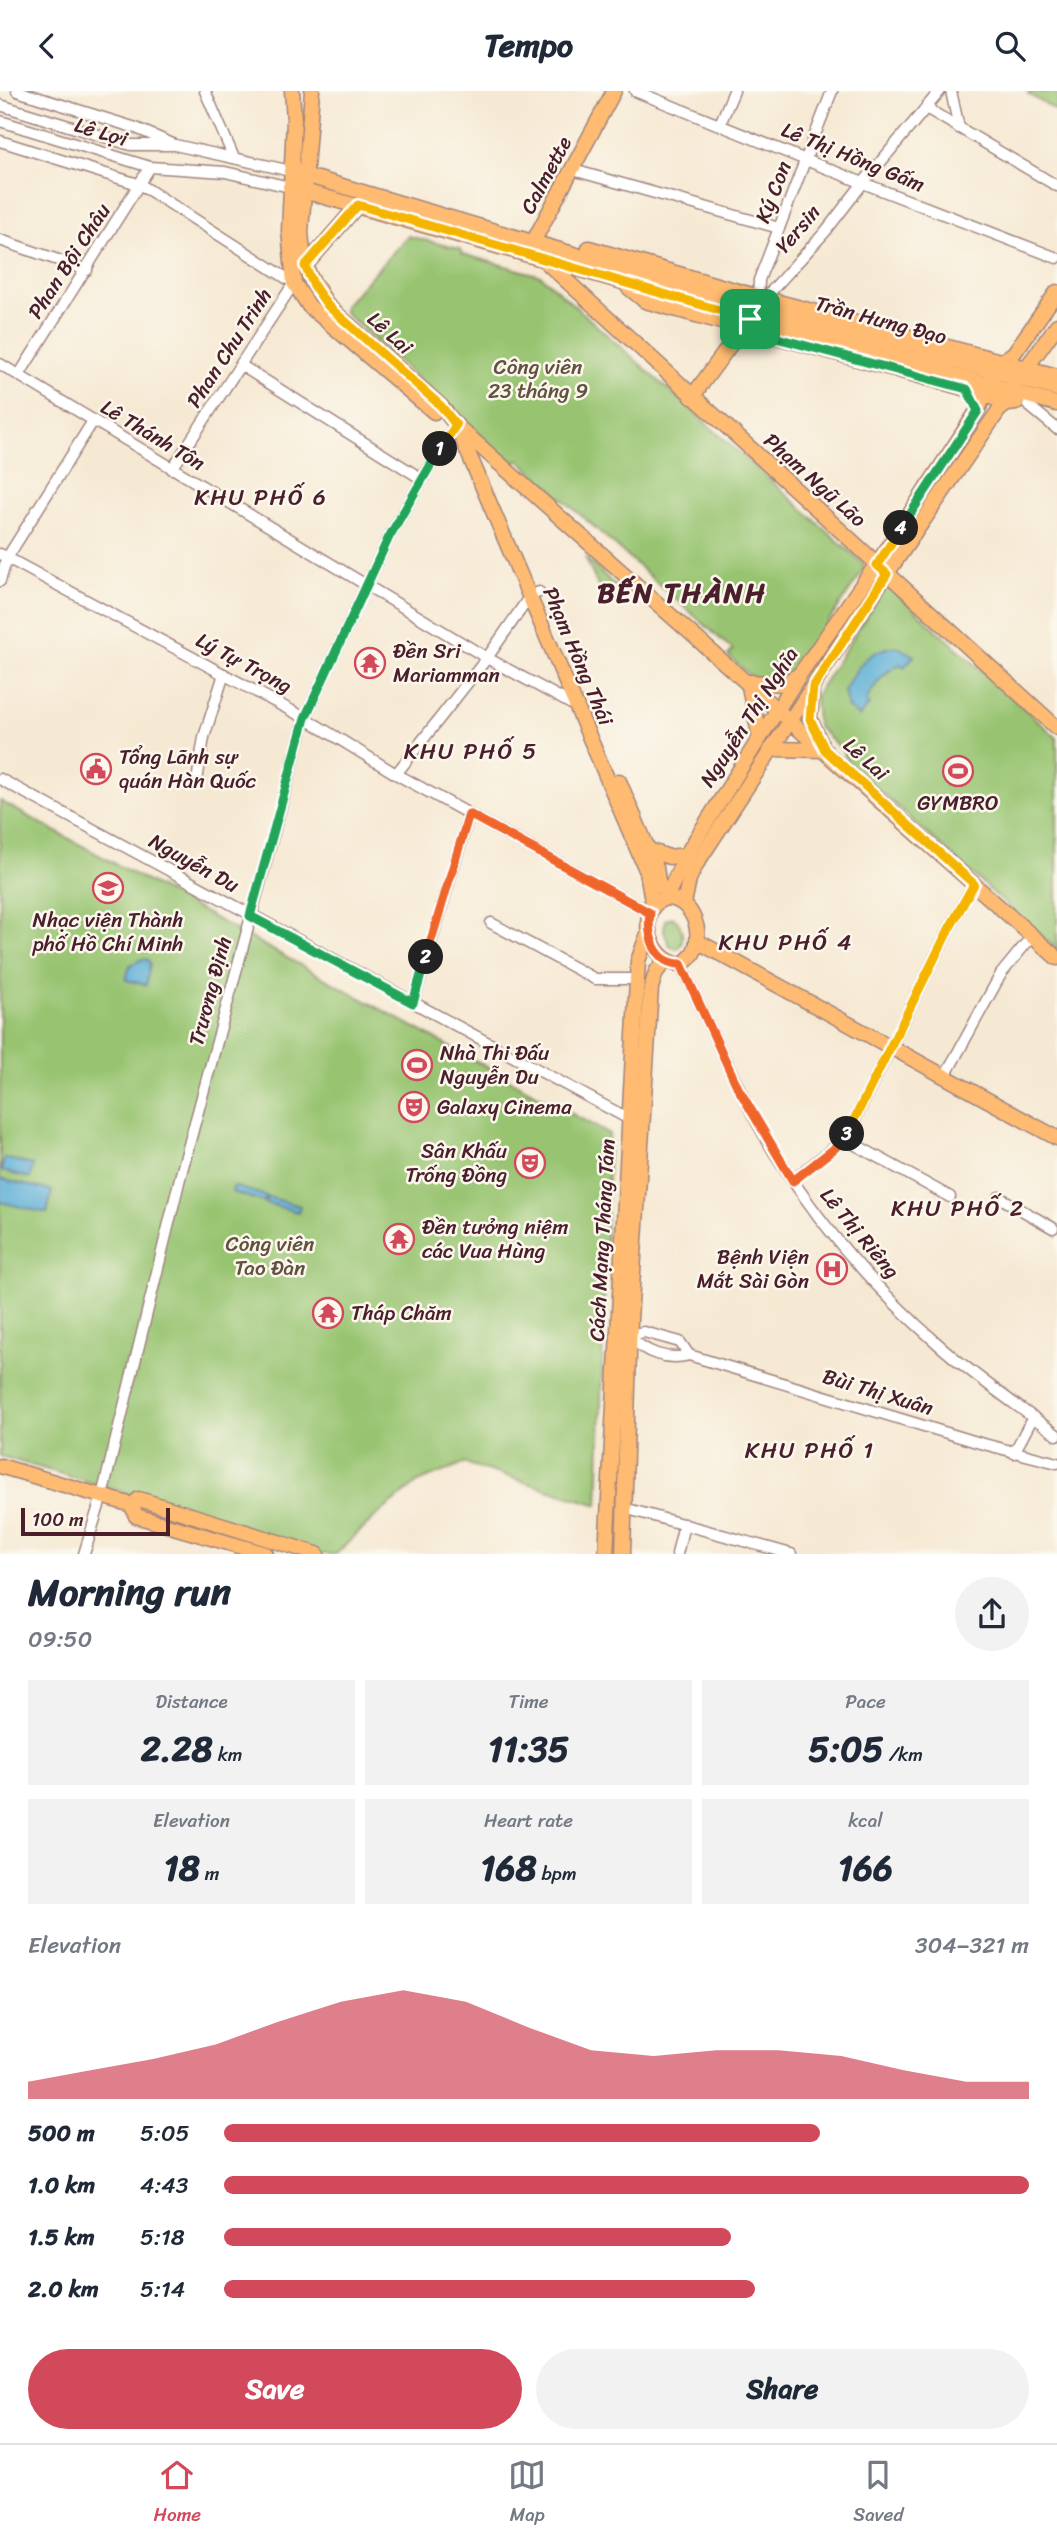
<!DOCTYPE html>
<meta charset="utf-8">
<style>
body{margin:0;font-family:Sriracha,sans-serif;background:#f2f2f3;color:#1f2937;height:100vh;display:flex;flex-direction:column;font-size:26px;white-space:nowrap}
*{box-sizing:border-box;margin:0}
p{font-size:23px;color:#747a83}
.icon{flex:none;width:38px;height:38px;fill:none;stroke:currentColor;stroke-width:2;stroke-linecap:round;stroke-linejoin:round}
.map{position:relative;height:1463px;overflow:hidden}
.side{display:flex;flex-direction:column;background:#fff;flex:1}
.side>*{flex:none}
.scale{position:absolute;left:21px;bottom:18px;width:149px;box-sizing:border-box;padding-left:7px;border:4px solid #4a1f2b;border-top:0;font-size:19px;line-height:24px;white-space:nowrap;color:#4a1f2b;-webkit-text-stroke:5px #fbf7ec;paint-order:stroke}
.pin{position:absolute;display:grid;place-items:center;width:60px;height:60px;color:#fff;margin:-30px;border-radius:14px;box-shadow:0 4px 10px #0006}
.km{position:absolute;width:35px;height:35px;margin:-18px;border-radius:50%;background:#222;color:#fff;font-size:19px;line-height:35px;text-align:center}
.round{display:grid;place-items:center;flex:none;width:74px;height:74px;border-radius:37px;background:#f2f2f3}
.headline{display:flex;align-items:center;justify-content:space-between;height:119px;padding:0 28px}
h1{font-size:38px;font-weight:800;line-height:52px}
.metrics{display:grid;grid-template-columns:repeat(3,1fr);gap:10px;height:119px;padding:7px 28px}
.metrics div{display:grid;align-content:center;border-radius:0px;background:#f2f2f3;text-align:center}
.metrics b{font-size:35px;font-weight:800}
.metrics small{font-size:19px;font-weight:400}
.metrics p{font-size:19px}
.chart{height:196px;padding:14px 28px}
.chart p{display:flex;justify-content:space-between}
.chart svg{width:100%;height:126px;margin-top:7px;fill:#d1495b;opacity:.7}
.cta{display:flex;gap:14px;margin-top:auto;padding:14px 28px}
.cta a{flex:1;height:80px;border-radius:42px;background:#d1495b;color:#fff;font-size:28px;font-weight:800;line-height:80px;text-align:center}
.cta a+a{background:#f2f2f3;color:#1f2937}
ul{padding:0 28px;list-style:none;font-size:23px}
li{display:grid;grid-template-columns:112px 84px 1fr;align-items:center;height:52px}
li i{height:18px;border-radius:9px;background:#d1495b}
header{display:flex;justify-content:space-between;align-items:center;height:91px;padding:0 28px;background:#fff;font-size:32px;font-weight:800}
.menu{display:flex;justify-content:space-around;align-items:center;height:98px;border-top:2px solid #e0e1e3;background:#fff;font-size:19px;color:#747a83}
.menu a{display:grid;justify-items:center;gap:4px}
.menu .on{color:#d1495b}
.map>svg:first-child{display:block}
.green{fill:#98c471;stroke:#71724e;stroke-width:2}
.water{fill:#5cafd7;stroke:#536781;stroke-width:2}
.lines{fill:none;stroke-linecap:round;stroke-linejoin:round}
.minor-casing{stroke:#a0847f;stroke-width:13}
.major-casing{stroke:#a0847f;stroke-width:17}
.minor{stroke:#fff;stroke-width:10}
.major{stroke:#febb71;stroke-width:14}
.split-1-casing{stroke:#fff;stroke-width:14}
.split-2-casing{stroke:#fff;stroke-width:14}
.split-3-casing{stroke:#fff;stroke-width:14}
.split-4-casing{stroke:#fff;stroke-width:14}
.split-5-casing{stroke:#fff;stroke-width:14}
.split-1{stroke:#f5b400;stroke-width:9}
.split-2{stroke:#22a559;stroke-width:9}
.split-3{stroke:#f0652b;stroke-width:9}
.split-4{stroke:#f5b400;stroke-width:9}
.split-5{stroke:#22a559;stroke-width:9}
.labels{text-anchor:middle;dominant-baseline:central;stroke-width:5;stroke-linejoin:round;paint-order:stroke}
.street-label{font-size:21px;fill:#4a1f2b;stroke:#fbf7ec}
.park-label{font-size:21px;fill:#615140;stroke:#fbf7ec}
.poi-label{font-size:21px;fill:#4a1f2b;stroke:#fbf7ec;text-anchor:start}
.neighbourhood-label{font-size:23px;letter-spacing:2px;fill:#4a1f2b;stroke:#fbf7ec}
.district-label{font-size:28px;font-weight:bold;letter-spacing:2px;fill:#4a1f2b;stroke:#fbf7ec}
</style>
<header><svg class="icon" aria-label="back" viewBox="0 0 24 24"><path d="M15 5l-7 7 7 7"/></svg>Tempo<svg class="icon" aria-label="search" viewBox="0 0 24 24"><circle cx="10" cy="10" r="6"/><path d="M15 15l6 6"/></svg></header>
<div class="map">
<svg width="1057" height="1463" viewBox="0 0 1057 1463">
<rect width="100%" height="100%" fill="#fbf7ec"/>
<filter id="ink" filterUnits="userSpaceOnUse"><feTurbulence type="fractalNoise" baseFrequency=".0143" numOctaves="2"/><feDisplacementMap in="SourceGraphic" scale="14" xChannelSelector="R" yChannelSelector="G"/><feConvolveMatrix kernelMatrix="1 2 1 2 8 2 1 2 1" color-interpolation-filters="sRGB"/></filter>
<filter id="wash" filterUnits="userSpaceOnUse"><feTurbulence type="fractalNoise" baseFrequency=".00686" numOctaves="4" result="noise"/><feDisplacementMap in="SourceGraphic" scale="28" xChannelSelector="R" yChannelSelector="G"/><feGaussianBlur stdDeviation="1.57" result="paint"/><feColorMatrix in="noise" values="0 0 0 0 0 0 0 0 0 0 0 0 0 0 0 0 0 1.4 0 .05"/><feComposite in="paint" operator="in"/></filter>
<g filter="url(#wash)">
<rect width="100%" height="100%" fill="#f6e9d3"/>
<!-- green -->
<g class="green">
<polygon points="1030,0 1057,0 1057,20 1028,3"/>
<polygon points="408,145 460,158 462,163 541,185 864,473 863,480 792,584 787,587 753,587 728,565 733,559 519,369 513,374 344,221 344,215"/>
<polygon points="585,466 627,506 613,512 604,508"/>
<polygon points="887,494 1057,647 1057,859 847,671 843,660 817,635 815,605"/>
<polygon points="0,710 609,1043 598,1414 464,1372 418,1391 376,1425 336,1463 317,1463 137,1405 0,1365"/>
<path d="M672,826C682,832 684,844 681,854L676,858L669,854L664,840L665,829Z"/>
</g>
<!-- water -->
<g class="water">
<path d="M896,555L914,565L904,576L900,573C883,582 875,593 866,610L869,614L859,626L848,617L844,600C857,575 867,559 896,555Z"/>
<polygon points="142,868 148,869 150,873 146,894 126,889 130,874"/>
<polygon points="4,1067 33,1074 30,1087 1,1080"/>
<polygon points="0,1088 52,1100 47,1122 0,1111"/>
<polygon points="233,1095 266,1105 264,1111 232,1101"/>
<polygon points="268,1106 300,1115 298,1121 266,1112"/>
</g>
</g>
<g filter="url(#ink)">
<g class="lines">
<!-- minor casing -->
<g class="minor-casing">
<g id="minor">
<polyline points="17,0 136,37 175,54 291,80"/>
<polyline points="205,0 234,67"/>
<polyline points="635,0 863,92 1057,167"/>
<polyline points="951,0 959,37"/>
<polyline points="0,14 131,54 172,54"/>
<polyline points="926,17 1057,95"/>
<polyline points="0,30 150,76 225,81 290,96"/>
<polyline points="720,33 734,0"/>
<polyline points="0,50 141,94 294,192 172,378"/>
<polyline points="573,79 779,137"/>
<polyline points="0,149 87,179"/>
<polyline points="765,207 825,141 863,92 940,0"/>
<polyline points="758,211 759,189 832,0"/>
<polyline points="0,273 487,567 577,616"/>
<polyline points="242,275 422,388"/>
<polyline points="19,284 150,76"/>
<polyline points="1028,314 1057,338"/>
<polyline points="0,463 305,627 396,683 650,822"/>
<polyline points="0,490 7,467 93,330"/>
<polyline points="396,683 487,567 530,505 539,501"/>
<polyline points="0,688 629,1028"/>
<polyline points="197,690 204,646 224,583"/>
<polyline points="491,832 595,888 637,888"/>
<path d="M681,873C711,937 738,1003 776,1064C820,1134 875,1198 938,1253C975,1286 1017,1314 1057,1344"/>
<polyline points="413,912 469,724"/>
<polyline points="945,985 1001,883 1032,845"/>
<polyline points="845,1048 950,1106"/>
<polyline points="793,1089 845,1048 948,840 974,793"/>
<polyline points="999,1106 1053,1137"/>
<polyline points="624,1245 644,1241 680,1251 689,1264 980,1352 1057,1372"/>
<path d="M630,1245C644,1262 668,1270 689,1264"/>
<polyline points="1014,1362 1033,1326"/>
<polyline points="624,1417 791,1463"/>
<polyline points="84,1463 102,1405 181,1083 305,627 389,446 437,363 456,334"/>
<polyline points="677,1463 684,1433"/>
</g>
</g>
<!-- major casing -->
<g class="major-casing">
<g id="major">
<polyline points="292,0 294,29 289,140 294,192 309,215 434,321"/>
<polyline points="312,0 301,141 303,162 309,184 328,215 441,315 456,334 1057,867"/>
<polyline points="291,80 750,215 1057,298"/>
<polyline points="290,96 731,222 1057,313"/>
<polyline points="533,151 614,0"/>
<polyline points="589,157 741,201 1057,285"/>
<polyline points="546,171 1057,637"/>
<polyline points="305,175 358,114"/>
<polyline points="628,196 645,210 978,301 1008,313 1016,312"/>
<polyline points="692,306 747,231"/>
<polyline points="458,338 647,781 653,815"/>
<polyline points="748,591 760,647"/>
<polyline points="748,591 784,593 797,585"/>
<polyline points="812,601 810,628 821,652"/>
<polyline points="771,658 825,659"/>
<polyline points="619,690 656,777 659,795"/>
<polyline points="649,759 669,766 686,764"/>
<polyline points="666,807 686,764 800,583 887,458 978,319 994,280 1002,270 1014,262 1057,201"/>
<path d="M666,807C698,807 710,860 681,873C650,873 633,816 666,807Z"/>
<path d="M684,813L689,788L697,772L877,497L999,319C1016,307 1009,299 1019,286C1032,269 1045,252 1057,234"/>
<polyline points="697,850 1057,1047"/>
<polyline points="0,1375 132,1414 139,1408 317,1463"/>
<polyline points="132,1414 136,1425 266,1463"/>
<polyline points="606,1463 637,888 638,870 649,839"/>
<polyline points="623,1463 630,1229 651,897 656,881 665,870"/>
</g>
</g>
<!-- minor -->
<use href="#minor" class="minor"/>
<!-- major -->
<use href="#major" class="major"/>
</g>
</g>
<g class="lines" filter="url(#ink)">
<!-- split-1 casing -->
<g class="split-1-casing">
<polyline id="split-1" points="440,358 456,334 441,315 328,215 314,195 305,175 358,114 750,228"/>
</g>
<!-- split-2 casing -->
<g class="split-2-casing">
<polyline id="split-2" points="426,866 413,912 250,825 305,627 389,446 440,358"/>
</g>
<!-- split-3 casing -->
<g class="split-3-casing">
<path id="split-3" d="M426,866L469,723L650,822C647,844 654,873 681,873L738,997L793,1090L835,1057L847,1043"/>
</g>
<!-- split-4 casing -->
<g class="split-4-casing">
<polyline id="split-4" points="847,1043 948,840 974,793 825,659 810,628 813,596 887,483 877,474 901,437"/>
</g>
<!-- split-5 casing -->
<g class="split-5-casing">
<polyline id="split-5" points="750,228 743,238 967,298 978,320 901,437"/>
</g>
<!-- split-1 -->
<use href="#split-1" class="split-1"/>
<!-- split-2 -->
<use href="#split-2" class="split-2"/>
<!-- split-3 -->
<use href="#split-3" class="split-3"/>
<!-- split-4 -->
<use href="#split-4" class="split-4"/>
<!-- split-5 -->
<use href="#split-5" class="split-5"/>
</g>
<!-- icons -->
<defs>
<g id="temple-ring" transform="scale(1.575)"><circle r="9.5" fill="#fbf7ec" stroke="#d1495b" stroke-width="1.5"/><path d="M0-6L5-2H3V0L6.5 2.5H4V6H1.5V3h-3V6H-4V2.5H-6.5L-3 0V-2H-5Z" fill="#d1495b"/></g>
<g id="civic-ring" transform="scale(1.575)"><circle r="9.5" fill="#fbf7ec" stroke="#d1495b" stroke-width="1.5"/><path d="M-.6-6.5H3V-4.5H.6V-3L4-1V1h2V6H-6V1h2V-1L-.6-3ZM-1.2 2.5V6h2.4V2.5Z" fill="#d1495b"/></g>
<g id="stadium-ring" transform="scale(1.575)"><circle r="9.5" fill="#fbf7ec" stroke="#d1495b" stroke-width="1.5"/><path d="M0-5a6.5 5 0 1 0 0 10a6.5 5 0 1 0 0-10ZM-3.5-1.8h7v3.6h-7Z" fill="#d1495b"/></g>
<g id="university-ring" transform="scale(1.575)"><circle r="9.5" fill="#fbf7ec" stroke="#d1495b" stroke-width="1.5"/><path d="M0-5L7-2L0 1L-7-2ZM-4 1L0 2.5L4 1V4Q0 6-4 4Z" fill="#d1495b"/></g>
<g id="theatre-ring" transform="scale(1.575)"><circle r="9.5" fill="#fbf7ec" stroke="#d1495b" stroke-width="1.5"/><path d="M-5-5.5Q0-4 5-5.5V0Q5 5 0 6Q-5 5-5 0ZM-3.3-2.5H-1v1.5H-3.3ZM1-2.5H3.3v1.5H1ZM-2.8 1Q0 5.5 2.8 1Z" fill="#d1495b"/></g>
<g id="hospital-ring" transform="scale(1.575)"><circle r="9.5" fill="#fbf7ec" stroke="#d1495b" stroke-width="1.5"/><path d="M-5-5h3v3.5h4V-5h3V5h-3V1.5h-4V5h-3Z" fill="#d1495b"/></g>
</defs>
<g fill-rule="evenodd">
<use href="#temple-ring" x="370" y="572"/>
<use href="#civic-ring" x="96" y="678"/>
<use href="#stadium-ring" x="958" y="680"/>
<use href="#university-ring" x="108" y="797"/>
<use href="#stadium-ring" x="417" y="974"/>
<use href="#theatre-ring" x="414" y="1016"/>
<use href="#theatre-ring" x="530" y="1072"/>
<use href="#temple-ring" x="399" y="1148"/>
<use href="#hospital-ring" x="832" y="1178"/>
<use href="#temple-ring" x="328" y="1222"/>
</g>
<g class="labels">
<!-- street labels -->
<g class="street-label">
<text transform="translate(101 41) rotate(17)">Lê Lợi</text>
<text transform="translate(853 66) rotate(22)">Lê Thị Hồng Gấm</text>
<text transform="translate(546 84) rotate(-62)">Calmette</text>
<text transform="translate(773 101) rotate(-69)">Ký Con</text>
<text transform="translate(798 138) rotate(-49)">Yersin</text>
<text transform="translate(69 170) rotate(-57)">Phan Bội Châu</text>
<text transform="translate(881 229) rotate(15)">Trần Hưng Đạo</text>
<text transform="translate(390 242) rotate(42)">Lê Lai</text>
<text transform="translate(229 257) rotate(-57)">Phan Chu Trinh</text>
<text transform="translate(153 344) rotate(31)">Lê Thánh Tôn</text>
<text transform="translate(815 389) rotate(42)">Phạm Ngũ Lão</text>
<text transform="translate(578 565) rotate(67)">Phạm Hồng Thái</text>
<text transform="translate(244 572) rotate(28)">Lý Tự Trọng</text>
<text transform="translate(749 626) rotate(-57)">Nguyễn Thị Nghĩa</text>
<text transform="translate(866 668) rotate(42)">Lê Lai</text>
<text transform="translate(194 772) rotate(29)">Nguyễn Du</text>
<text transform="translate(210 900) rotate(-75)">Trương Định</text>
<text transform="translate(860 1142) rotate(50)">Lê Thị Riêng</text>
<text transform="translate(602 1149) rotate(-87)">Cách Mạng Tháng Tám</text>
<text transform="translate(878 1301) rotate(17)">Bùi Thị Xuân</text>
</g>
<!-- park labels -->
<g class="park-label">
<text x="538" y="276">Công viên<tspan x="538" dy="24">23 tháng 9</tspan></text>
<text x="270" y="1153">Công viên<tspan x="270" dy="24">Tao Đàn</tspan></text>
</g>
<!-- poi labels -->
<g class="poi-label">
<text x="393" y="560">Đền Sri<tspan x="393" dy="24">Mariamman</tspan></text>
<text x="119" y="666">Tổng Lãnh sự<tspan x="119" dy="24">quán Hàn Quốc</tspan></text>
<text x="958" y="712" text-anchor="middle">GYMBRO</text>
<text x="108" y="829" text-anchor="middle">Nhạc viện Thành<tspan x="108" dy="24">phố Hồ Chí Minh</tspan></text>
<text x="440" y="962">Nhà Thi Đấu<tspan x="440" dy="24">Nguyễn Du</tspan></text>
<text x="437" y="1016">Galaxy Cinema</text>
<text x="507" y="1060" text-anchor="end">Sân Khấu<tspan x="507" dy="24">Trống Đồng</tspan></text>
<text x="422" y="1136">Đền tưởng niệm<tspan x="422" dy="24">các Vua Hùng</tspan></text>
<text x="809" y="1166" text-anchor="end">Bệnh Viện<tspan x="809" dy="24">Mắt Sài Gòn</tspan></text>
<text x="351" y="1222">Tháp Chăm</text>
</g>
<!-- neighbourhood labels -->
<g class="neighbourhood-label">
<text x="261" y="406">KHU PHỐ 6</text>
<text x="471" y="660">KHU PHỐ 5</text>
<text x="786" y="851">KHU PHỐ 4</text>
<text x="958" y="1117">KHU PHỐ 2</text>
<text x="810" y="1359">KHU PHỐ 1</text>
</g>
<!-- district labels -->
<g class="district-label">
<text x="682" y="501">BẾN THÀNH</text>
</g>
</g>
</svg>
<div class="scale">100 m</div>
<div class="pin" style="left:750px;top:228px;background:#1e9e55"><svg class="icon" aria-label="arrive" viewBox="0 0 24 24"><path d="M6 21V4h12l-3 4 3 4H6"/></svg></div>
<b class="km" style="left:440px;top:358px">1</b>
<b class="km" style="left:426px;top:866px">2</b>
<b class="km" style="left:847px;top:1043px">3</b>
<b class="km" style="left:901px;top:437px">4</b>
</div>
<section class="side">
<div class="headline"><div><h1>Morning run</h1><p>09:50</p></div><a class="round"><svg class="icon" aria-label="share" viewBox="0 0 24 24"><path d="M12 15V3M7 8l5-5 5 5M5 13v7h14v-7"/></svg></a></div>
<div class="metrics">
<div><p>Distance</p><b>2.28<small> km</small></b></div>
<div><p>Time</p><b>11:35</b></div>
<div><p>Pace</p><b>5:05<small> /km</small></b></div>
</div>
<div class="metrics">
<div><p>Elevation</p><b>18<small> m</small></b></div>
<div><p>Heart rate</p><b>168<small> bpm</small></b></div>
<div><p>kcal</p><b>166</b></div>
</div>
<div class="chart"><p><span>Elevation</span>304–321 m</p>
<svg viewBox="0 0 160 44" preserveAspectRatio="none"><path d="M0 44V38L10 34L20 30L30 25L40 17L50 10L60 6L70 10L80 19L90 27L100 29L110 27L120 27L130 29L140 34L150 38L160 38V44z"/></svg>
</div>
<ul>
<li><b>500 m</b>5:05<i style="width:74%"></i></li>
<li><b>1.0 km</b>4:43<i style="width:100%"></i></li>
<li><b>1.5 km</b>5:18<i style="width:63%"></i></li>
<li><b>2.0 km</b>5:14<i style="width:66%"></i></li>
</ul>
<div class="cta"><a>Save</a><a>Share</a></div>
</section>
<nav class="menu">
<a class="on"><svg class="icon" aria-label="home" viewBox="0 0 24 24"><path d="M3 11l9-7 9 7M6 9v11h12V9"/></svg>Home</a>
<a><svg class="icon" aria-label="map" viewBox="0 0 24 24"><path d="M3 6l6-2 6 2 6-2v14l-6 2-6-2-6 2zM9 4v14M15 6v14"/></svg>Map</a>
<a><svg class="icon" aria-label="saved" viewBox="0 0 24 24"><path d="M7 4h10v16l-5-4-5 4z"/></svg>Saved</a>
</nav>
